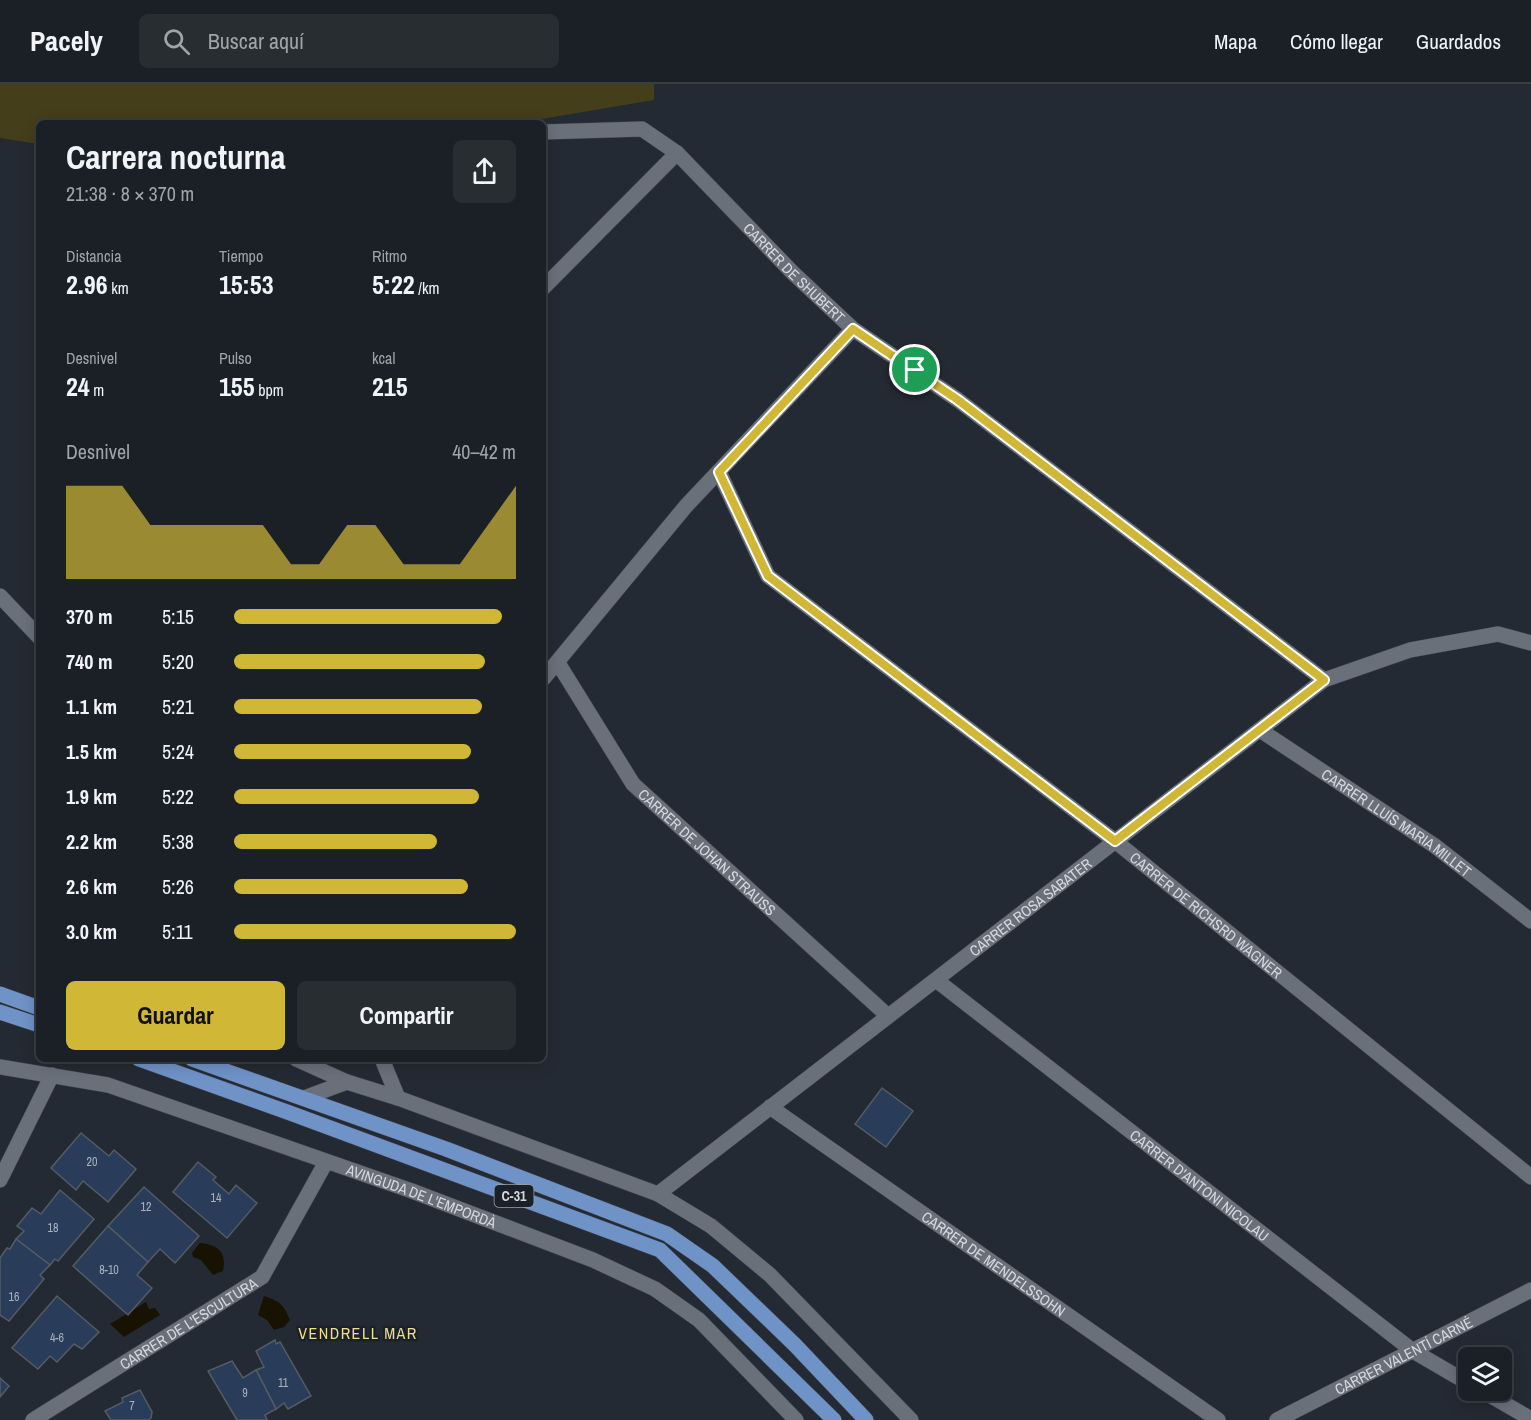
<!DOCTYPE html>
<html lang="es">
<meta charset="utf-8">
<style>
body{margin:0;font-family:"Archivo Narrow",sans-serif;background:#282d32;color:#f1f3f6;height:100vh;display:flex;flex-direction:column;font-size:22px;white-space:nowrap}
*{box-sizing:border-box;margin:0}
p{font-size:20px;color:#a0a3a7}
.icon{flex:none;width:33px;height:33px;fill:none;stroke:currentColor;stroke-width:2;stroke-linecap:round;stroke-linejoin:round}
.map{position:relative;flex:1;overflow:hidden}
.sheet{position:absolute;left:36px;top:36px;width:510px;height:942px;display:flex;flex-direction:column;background:#1b2026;border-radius:9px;box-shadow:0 3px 15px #0003,0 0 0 2px #393e43}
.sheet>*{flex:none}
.controls{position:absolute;left:1458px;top:1263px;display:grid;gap:12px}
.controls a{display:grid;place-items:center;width:54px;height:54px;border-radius:9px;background:#1b2026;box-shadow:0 3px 15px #0003,0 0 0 2px #393e43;font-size:30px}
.pin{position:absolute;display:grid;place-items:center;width:51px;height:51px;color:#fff;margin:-26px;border:3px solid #fff;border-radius:50%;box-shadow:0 2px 6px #0007}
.round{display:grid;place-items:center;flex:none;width:63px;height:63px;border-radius:9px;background:#282d32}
.headline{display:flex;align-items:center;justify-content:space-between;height:102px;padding:0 30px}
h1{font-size:33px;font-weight:800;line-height:45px}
.figures{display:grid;grid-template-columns:repeat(3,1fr);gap:9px;height:102px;padding:6px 30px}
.figures div{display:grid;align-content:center}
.figures b{font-size:26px;font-weight:800}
.figures small{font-size:16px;font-weight:400}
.figures p{font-size:16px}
.chart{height:168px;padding:12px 30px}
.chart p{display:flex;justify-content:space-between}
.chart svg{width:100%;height:108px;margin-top:6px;fill:#d0b736;opacity:.7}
.action{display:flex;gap:12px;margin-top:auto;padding:12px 30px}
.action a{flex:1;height:69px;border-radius:9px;background:#d0b736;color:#111;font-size:24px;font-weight:800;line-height:69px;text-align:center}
.action a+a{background:#282d32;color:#f1f3f6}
ul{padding:0 30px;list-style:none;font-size:20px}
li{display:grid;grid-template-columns:96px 72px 1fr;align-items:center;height:45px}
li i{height:15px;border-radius:8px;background:#d0b736}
header{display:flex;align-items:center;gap:36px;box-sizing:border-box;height:84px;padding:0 30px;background:#1b2026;border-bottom:2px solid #393e43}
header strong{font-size:28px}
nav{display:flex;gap:33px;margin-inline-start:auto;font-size:21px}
.search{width:420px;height:54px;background:#282d32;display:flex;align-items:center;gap:15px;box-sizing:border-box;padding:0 21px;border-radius:9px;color:#a0a3a7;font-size:22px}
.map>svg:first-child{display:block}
.green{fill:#453e1b}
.water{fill:#181200}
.building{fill:#293d5a;stroke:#545b65;stroke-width:1.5}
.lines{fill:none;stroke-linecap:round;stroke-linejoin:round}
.service-casing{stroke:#41464e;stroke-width:16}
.minor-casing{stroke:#41464e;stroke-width:16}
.primary-casing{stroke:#41464e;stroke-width:16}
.service{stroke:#69707a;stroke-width:15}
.minor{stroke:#69707a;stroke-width:15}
.primary{stroke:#6f92c7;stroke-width:15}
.route-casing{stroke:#fff;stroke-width:12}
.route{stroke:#d0b736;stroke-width:8}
.labels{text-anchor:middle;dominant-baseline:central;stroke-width:5;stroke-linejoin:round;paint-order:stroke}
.number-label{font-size:12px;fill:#a9b1bd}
.shield{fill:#1b2129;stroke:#9ca1a8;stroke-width:1.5}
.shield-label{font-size:14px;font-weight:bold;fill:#d4d8de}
.street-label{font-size:15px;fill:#d4d8de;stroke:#1b2129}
.neighbourhood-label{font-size:16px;letter-spacing:1.5px;fill:#efdf91;stroke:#1b2129}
</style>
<header>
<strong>Pacely</strong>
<div class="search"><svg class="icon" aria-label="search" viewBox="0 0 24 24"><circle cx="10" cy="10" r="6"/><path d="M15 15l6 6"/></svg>Buscar aquí</div>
<nav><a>Mapa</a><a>Cómo llegar</a><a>Guardados</a></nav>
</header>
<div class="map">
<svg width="1531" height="1336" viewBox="0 0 1531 1336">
<rect width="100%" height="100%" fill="#242a33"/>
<!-- green -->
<polygon class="green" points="0,0 654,0 654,16 518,39 39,39 39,60 0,54"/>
<!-- water -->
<g class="water">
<path d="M200,1159C218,1161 227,1168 223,1187L213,1191L201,1176L193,1173L192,1169Z"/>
<path d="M264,1212C281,1218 283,1220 290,1236L284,1243L274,1246L267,1236L258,1231Z"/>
<polygon points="146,1218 149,1225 155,1224 160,1231 124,1253 110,1240"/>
</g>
<!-- building -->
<g class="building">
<polygon points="882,1004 913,1027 886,1063 855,1040"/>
<polygon points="81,1049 109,1072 114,1066 136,1085 108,1118 83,1097 76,1106 51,1084"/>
<polygon points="198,1078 216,1093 213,1096 229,1110 236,1101 257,1119 227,1154 173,1108"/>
<polygon points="144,1103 199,1152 175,1179 160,1165 148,1178 108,1142"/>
<polygon points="60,1106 94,1135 58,1177 55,1175 50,1181 16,1155 24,1147 17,1142 32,1124 41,1130"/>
<polygon points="108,1142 148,1178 137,1191 152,1204 128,1231 73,1182"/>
<polygon points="16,1155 50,1181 40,1191 44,1195 9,1237 0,1231 0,1174 7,1164 10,1165"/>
<polygon points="57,1212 99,1248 82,1265 74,1260 57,1278 50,1272 38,1285 12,1264"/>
<polygon points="275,1256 276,1260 280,1258 311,1312 288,1325 284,1319 276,1325 256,1286 264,1283 256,1267"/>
<polygon points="232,1277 243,1294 256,1286 276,1325 265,1331 267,1336 237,1336 208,1287"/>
<polygon points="0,1294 9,1302 0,1313"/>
<polygon points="140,1306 152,1328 151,1334 148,1336 111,1336 105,1327 123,1318 122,1314"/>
</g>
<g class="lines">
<!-- service casing -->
<g class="service-casing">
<g id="service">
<polyline points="0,512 39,553"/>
<polyline points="296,975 347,998"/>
<polyline points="304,1014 347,998"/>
</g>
</g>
<!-- minor casing -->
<g class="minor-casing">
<g id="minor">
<path id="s1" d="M543,48L642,45L677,69L793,189L853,245L958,316L1324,596"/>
<polyline points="543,204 677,69"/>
<path id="s2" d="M719,388L768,492L1115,757L1531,1093"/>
<path id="s3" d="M558,579L633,700L888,932"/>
<polyline points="543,595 686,422 853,245"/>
<path id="s4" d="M1260,646L1435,762L1531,837"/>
<path id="s5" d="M936,896L1413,1267L1468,1299"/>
<polyline points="382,975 398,1014"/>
<path id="s6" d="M0,983L108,1001L412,1107L593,1176L655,1205L699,1236L796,1336"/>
<polyline points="347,998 398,1014 658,1110 711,1142 770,1191 911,1336"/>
<path id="s7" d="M770,1023L1218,1336"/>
<polyline points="0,1096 52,991"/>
<path id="s8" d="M658,1110L1324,596L1410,566L1498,550L1531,559"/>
<polyline points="1481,1306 1531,1335"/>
<path id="s9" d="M33,1336L262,1193L326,1078"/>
<path id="s10" d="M1277,1336L1531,1206"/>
</g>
</g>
<!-- primary casing -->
<g class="primary-casing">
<g id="primary">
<polyline points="0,910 39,924"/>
<polyline points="0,928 39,941"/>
<polyline points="139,975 290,1029 660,1166 834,1336"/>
<polyline points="192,975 446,1065 667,1150 713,1182 795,1261 866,1336"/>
</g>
</g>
<!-- service -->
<use href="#service" class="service"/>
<!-- minor -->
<use href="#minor" class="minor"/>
<!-- primary -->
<use href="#primary" class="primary"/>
</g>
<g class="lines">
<!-- route casing -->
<g class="route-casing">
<polygon id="route" points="853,245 958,316 1324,596 1115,757 768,492 719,388"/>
</g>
<!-- route -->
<use href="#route" class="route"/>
</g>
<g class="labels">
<!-- number labels -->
<g class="number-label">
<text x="92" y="1078">20</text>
<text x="216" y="1114">14</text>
<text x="146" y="1123">12</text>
<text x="53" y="1144">18</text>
<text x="109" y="1186">8-10</text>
<text x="14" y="1213">16</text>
<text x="57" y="1254">4-6</text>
<text x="283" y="1299">11</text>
<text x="245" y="1309">9</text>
<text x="132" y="1322">7</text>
</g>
<!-- shield labels -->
<rect class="shield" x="494.5" y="1101" width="39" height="22" rx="4.5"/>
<g class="shield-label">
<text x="514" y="1112">C-31</text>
</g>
<!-- street labels -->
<g class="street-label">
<text stroke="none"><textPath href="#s1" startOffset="309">CARRER DE SHUBERT</textPath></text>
<text stroke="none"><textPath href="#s4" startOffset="165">CARRER LLUÍS MARIA MILLET</textPath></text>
<text stroke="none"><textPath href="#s3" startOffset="243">CARRER DE JOHAN STRAUSS</textPath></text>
<text stroke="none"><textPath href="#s8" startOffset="470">CARRER ROSA SABATER</textPath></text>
<text stroke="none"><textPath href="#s2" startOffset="669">CARRER DE RICHSRD WAGNER</textPath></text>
<text stroke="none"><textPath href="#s5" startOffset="334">CARRER D'ANTONI NICOLAU</textPath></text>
<text stroke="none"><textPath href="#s6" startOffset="442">AVINGUDA DE L'EMPORDÀ</textPath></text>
<text stroke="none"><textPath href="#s7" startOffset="273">CARRER DE MENDELSSOHN</textPath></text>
<text stroke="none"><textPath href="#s9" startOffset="183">CARRER DE L'ESCULTURA</textPath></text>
<text stroke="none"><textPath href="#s10" startOffset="142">CARRER VALENTÍ CARNÉ</textPath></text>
</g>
<!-- neighbourhood labels -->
<g class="neighbourhood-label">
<text x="358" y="1249">VENDRELL MAR</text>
</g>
</g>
</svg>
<div class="controls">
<a><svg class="icon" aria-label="layers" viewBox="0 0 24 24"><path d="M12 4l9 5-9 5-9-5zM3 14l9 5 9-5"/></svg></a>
</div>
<div class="pin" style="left:915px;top:286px;background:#1e9e55"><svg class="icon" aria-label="arrive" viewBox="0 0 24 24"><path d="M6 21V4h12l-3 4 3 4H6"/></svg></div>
<section class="sheet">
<div class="headline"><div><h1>Carrera nocturna</h1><p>21:38 · 8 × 370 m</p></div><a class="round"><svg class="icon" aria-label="share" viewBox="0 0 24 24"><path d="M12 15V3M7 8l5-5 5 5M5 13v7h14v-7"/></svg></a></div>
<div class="figures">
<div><p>Distancia</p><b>2.96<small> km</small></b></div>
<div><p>Tiempo</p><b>15:53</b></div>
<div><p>Ritmo</p><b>5:22<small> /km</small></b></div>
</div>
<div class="figures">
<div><p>Desnivel</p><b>24<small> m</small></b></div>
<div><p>Pulso</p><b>155<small> bpm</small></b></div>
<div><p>kcal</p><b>215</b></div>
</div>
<div class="chart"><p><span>Desnivel</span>40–42 m</p>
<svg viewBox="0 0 160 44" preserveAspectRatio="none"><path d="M0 44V6L10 6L20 6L30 22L40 22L50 22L60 22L70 22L80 38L90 38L100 22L110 22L120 38L130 38L140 38L150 22L160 6V44z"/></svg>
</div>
<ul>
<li><b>370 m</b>5:15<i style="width:95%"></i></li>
<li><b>740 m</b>5:20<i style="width:89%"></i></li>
<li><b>1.1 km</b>5:21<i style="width:88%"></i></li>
<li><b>1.5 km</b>5:24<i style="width:84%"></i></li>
<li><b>1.9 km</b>5:22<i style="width:87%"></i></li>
<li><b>2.2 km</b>5:38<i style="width:72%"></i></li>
<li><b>2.6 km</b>5:26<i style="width:83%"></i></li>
<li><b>3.0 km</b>5:11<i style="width:100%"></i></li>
</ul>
<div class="action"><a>Guardar</a><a>Compartir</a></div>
</section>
</div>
